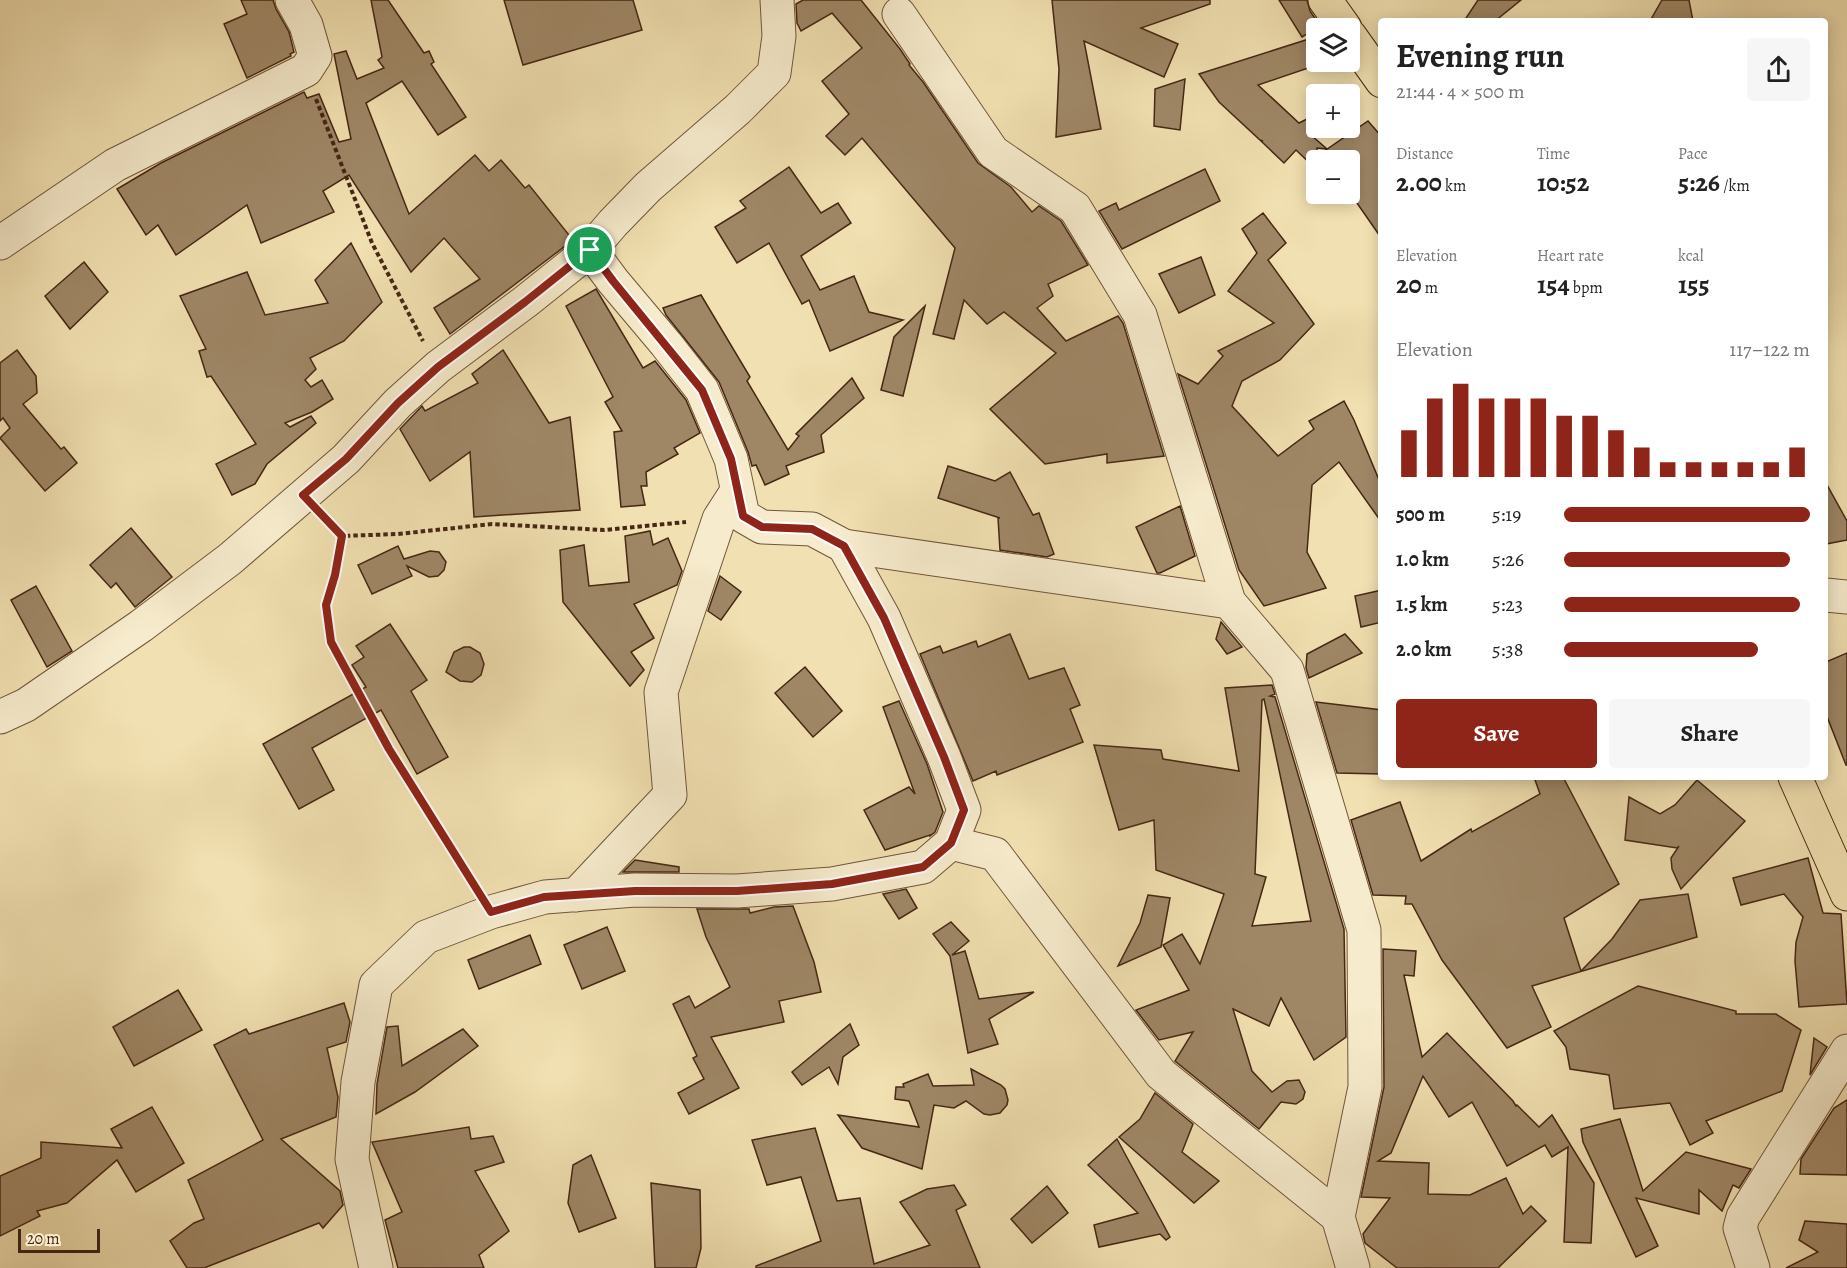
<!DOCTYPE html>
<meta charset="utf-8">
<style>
body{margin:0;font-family:Alegreya,serif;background:#f6f6f6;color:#222;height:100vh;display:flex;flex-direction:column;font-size:22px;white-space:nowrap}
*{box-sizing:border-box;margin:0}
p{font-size:20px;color:#767676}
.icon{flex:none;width:33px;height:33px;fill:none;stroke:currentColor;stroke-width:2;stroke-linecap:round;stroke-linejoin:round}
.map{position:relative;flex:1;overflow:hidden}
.details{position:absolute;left:1378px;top:18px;width:450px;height:762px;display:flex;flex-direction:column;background:#fff;border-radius:6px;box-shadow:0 3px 15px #0003}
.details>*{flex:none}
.tools{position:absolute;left:1306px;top:18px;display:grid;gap:12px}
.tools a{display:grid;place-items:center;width:54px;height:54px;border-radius:6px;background:#fff;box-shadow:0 3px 15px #0003;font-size:30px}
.scale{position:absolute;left:18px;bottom:15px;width:82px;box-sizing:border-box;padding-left:6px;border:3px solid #462714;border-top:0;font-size:16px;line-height:21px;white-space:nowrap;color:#462714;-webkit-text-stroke:4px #f6ebcc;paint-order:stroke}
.pin{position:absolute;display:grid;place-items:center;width:51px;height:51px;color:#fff;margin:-26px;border:3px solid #fff;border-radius:50%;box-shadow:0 2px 6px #0007}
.round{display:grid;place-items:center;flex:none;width:63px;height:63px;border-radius:6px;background:#f6f6f6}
.headline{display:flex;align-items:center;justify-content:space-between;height:102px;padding:0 18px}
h1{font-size:33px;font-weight:600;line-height:45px}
.figures{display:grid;grid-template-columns:repeat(3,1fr);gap:9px;height:102px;padding:6px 18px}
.figures div{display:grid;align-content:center}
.figures b{font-size:26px;font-weight:600}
.figures small{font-size:16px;font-weight:400}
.figures p{font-size:16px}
.chart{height:168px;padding:12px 18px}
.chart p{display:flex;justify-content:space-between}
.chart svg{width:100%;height:108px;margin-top:6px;stroke:#8f2418;stroke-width:6}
.button{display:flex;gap:12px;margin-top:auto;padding:12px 18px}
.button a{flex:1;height:69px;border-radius:6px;background:#8f2418;color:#fff;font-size:24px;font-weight:600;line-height:69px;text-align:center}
.button a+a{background:#f6f6f6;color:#222}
ul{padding:0 18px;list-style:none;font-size:20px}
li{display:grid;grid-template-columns:96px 72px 1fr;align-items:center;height:45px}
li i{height:15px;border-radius:8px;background:#8f2418}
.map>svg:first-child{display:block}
.building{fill:#9f8766;stroke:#462714;stroke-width:1.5;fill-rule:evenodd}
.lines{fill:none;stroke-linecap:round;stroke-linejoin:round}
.minor-casing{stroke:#71553b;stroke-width:35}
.major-casing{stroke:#462714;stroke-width:35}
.path{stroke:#462714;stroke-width:4;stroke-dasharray:4.5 3;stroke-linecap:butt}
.minor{stroke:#f6ebcc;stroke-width:33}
.major{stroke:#f1e0b1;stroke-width:33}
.route-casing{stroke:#fff;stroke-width:12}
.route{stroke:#8f2418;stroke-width:8}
</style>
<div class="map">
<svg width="1847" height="1268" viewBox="0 0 1847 1268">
<rect width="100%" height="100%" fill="#f1e0b1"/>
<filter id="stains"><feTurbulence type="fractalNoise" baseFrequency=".00333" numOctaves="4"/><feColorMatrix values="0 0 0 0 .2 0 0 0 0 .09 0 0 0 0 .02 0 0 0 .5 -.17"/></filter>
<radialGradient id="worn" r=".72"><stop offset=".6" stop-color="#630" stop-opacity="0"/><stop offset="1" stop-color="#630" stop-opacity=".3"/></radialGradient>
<!-- building -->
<g class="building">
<polygon points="241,0 273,0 276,9 289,32 294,52 290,54 291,56 247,78 224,24 247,14"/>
<polygon points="371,0 388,0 424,53 429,51 434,62 431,64 466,117 438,135 402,81 366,103 409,214 475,155 489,171 501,160 525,188 529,185 573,240 450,334 434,308 480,279 444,238 411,272 349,175 323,191 334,212 261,243 247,205 176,255 158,225 146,235 117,189 161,163 304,92 307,98 319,94 339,142 351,139 334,54 346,51 357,79 384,68 378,60 382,57"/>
<polygon points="504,0 633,0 642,30 523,65"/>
<polygon points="803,0 861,0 900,49 910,64 909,65 923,82 978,163 1011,187 1032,212 1039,206 1061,221 1088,265 1048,284 1053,296 1037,308 1066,341 1118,316 1123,323 1164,456 1107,463 1107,454 1045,464 990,409 1056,353 1004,312 987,324 964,300 954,339 933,334 955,248 862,138 845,155 826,136 849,114 822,81 862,48 832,13 801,31 797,23 796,4"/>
<polygon points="1052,0 1210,0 1210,4 1141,28 1178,44 1164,77 1084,41 1101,129 1056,137 1059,69"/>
<polygon points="1279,0 1307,0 1310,11 1320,26 1302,37"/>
<polygon points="1478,0 1521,0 1495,21 1464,21"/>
<polygon points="1662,0 1689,0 1693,21 1650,21"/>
<polygon points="1312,38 1317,53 1317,62 1320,62 1320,64 1258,85 1299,123 1317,114 1318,128 1311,135 1327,149 1317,148 1317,170 1296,150 1284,163 1261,141 1263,141 1260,140 1219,102 1199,74"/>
<polygon points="1185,79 1180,130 1154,126 1155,89"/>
<polygon points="1368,121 1382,137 1382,239 1350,193 1350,160 1328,160 1323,152"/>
<polygon points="789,167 821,213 838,203 851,223 801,256 820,290 854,276 869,312 903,320 830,351 809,300 802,304 769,243 737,263 715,227 746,208 740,201"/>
<polygon points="1205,169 1220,201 1122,249 1099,211 1116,203 1119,210"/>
<polygon points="1263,213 1286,243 1268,260 1314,324 1280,360 1242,381 1232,406 1278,456 1314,429 1309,421 1344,401 1354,420 1382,487 1382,523 1339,462 1312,485 1307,552 1326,588 1264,606 1239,570 1178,374 1198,384 1223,356 1218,351 1274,323 1228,291 1257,253 1242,229"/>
<polygon points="351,243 382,302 344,341 310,358 316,369 305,380 311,387 322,380 333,399 312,412 285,423 290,427 311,416 316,423 267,464 255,484 232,495 216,464 256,444 211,376 207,377 199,351 206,349 180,296 247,272 265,315 328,303 315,280"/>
<polygon points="1201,257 1215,295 1179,313 1159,274"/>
<polygon points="84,262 108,292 70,329 45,296"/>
<polygon points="596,289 643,368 655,361 686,400 700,433 674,448 678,454 646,472 647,486 641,486 645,505 621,507 614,432 622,431 605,402 613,397 566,306"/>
<polygon points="701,295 750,377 747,381 788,450 799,436 796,434 852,378 864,398 821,435 824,452 786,466 789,474 765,485 756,465 752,466 748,452 719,382 666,315 663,308"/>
<polygon points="925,306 903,396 881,390 894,337"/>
<polygon points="17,350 36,376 37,393 23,404 61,449 64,447 77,463 45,491 0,438 10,428 3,418 0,421 0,363"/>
<polygon points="503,350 549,423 570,417 580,510 474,517 470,452 430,481 400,429 422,406 425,411 478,383 472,374"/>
<polygon points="948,466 995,481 1010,472 1033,515 1039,513 1054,554 1047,557 1000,550 998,518 1000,518 938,498"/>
<polygon points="1826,483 1847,521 1847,540 1826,544"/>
<polygon points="1180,506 1195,556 1160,573 1157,573 1136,527"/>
<polygon points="131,528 172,577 135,607 116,583 111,588 90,565"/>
<polygon points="650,531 653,545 668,538 682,571 677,585 634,604 654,638 631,652 644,670 630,686 563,602 560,550 584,545 589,586 629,582 625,536"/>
<polygon points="398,546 404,559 430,551 439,552 446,562 444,570 438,576 429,577 407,566 412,576 372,594 358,565"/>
<polygon points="720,576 741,592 721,620 708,611"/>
<polygon points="36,586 72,651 47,667 11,600"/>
<polygon points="1382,590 1382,622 1361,627 1355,596"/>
<polygon points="1221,622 1242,647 1227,654 1216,639"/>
<polygon points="390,624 427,680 411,691 448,757 417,774 381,710 312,748 334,790 299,809 263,744 366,687 352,665 364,657 356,646"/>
<polygon points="1010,634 1029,679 1064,668 1080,705 1070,709 1083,742 997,775 996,771 973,781 920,654 940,646 943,653 976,641 978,647"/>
<polygon points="1345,634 1362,653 1309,678 1306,668 1307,654"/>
<polygon points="464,647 470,647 480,653 484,664 481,675 472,682 460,681 446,672 454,652"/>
<polygon points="1847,653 1847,765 1846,765 1826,714 1826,662"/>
<polygon points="805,667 842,711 813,737 775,693"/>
<path d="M1272,685L1275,694L1270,696L1275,697L1344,929L1346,1037L1314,1060L1281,998L1269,1026L1233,1009L1252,1071L1272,1092L1287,1081L1299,1080L1305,1092L1303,1099L1296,1104L1281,1102L1259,1129L1175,1061L1193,1032L1159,1040L1136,1010L1189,990L1163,945L1182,934L1200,964L1224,894L1156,870L1154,820L1119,830L1094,745L1161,750L1163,759L1239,771L1225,688ZM1264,699L1311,921L1252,926L1266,877L1255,874L1262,700Z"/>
<polygon points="899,701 927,764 943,812 935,832 930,836 930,835 885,850 864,810 909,787 915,794 883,707"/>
<polygon points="1316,702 1382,710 1382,774 1337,773"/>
<polygon points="1534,777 1563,777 1619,884 1564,918 1581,971 1612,939 1640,900 1688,894 1697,937 1532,986 1551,1027 1507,1048 1442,960 1412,904 1405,904 1406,896 1373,895 1351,820 1400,802 1421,861 1471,829 1472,832 1540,794"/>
<polygon points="1697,780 1745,821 1681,889 1672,869 1671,858 1679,846 1677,848 1625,840 1629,797 1660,814 1675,805"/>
<polygon points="1808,858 1823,913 1841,914 1847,1004 1799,1007 1795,961 1796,942 1803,917 1784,894 1741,905 1733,878"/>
<polygon points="635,860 679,867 679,872 623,872"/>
<polygon points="906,889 917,908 899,919 883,894"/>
<polygon points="1148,895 1170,898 1161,947 1118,966 1140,923"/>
<polygon points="793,906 814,962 821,992 779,1001 784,1022 711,1037 739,1088 689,1114 678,1093 704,1079 693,1058 697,1056 673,1004 689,996 695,1008 730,987 706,937 697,909 749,909 750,913 774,907"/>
<polygon points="951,922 969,941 952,955 965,951 979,999 1034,992 989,1019 998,1044 968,1053 950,956 933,934"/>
<polygon points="607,927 625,971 582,989 564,945"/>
<polygon points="530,935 541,964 479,989 468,960"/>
<polygon points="1383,949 1416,951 1414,976 1404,975 1422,1057 1447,1033 1513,1101 1516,1106 1517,1105 1539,1127 1552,1115 1594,1183 1591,1243 1564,1242 1568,1147 1552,1157 1545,1145 1507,1166 1472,1102 1449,1117 1423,1076 1391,1153 1378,1161 1429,1163 1428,1194 1470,1195 1506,1178 1523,1214 1531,1206 1546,1221 1498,1268 1397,1268 1365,1243 1363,1234 1390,1198 1361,1197 1384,1087"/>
<polygon points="1638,986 1736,1011 1736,1014 1776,1014 1801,1030 1782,1091 1706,1121 1713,1133 1690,1145 1670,1103 1614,1109 1609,1075 1570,1069 1566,1047 1554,1031"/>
<polygon points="178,990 202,1030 134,1066 113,1027"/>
<polygon points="344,1003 350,1022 346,1042 327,1048 338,1097 336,1117 281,1139 340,1191 343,1205 323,1228 319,1223 204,1268 187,1268 170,1241 194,1223 204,1219 188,1180 263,1140 214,1045 246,1029 249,1034"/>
<polygon points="850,1024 859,1045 843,1057 838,1084 829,1067 802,1085 792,1072"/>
<polygon points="398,1026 402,1066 463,1029 478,1046 415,1092 376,1114 377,1084 387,1027"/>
<polygon points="1814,1038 1827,1047 1810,1075"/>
<polygon points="971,1069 1001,1085 1005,1089 1008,1100 1007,1105 1000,1113 990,1115 984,1114 966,1101 954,1108 934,1105 922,1169 862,1148 838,1115 919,1127 909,1101 895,1099 896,1087 904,1087 903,1084 928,1074 933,1086 974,1085"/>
<polygon points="1155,1093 1193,1124 1182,1152 1219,1181 1194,1203 1119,1137 1140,1119"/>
<polygon points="1847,1100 1847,1175 1800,1174 1801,1159 1834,1108"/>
<polygon points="152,1107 184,1163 136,1192 117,1160 67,1203 37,1211 40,1216 0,1236 0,1176 41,1158 41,1142 122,1148 111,1129"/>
<polygon points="1620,1119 1643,1191 1686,1152 1751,1169 1739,1188 1733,1185 1722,1211 1699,1190 1699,1214 1636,1198 1658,1246 1636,1257 1583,1142 1581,1129"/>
<polygon points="469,1127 471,1139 493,1136 504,1162 475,1171 509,1231 479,1255 484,1268 398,1268 385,1220 402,1212 372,1142"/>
<polygon points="815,1128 837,1201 860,1198 874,1264 930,1245 900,1202 927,1189 954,1185 966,1205 956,1210 980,1268 756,1268 756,1266 821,1241 801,1177 767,1185 752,1140"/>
<polygon points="1117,1139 1170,1237 1166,1240 1160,1234 1099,1247 1094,1225 1138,1213 1088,1165"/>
<polygon points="591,1155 616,1218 579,1232 568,1203 573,1165"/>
<polygon points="651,1183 700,1190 701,1248 696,1268 655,1268"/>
<polygon points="1047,1186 1068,1213 1032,1243 1011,1219"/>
<polygon points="1805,1221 1847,1224 1847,1268 1786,1268 1818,1252 1799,1240"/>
</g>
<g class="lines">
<!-- minor casing -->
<g class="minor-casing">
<g id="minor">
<polyline points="899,14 993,152 1075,208 1140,315 1229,602 1287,670 1364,930 1365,1087 1338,1217 1353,1268"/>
<polyline points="0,243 115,165 306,70 315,56 306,25 292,0"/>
<polyline points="844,546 1229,602"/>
<polyline points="1826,595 1847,597"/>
<polyline points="0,717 26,705 141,626 230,559 346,459 398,403 438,367 525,302 590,250 613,223 648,187 738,109 774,73 779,36 777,0"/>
<polyline points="951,843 995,854 1161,1074 1338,1217"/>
<polyline points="576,895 670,795 661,692 719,519 737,491"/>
<polyline points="376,1268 352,1159 358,1082 376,985 426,937 491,912 545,897 635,890 737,891 832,884 923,867 951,843 964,810 944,757 884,618 844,546 812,529 762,527 743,516 731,459 702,390 666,344 613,281 590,250"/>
<polyline points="1753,1268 1740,1228 1743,1217 1847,1051"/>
</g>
</g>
<!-- major casing -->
<g class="major-casing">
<g id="major">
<polyline points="1325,0 1345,28"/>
<polyline points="1350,36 1382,81"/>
<polyline points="1795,777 1847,894"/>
</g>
</g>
<!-- path -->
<g class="path">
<polyline points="316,99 372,243 423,341"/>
<polyline points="324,517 342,536 398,534 492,524 604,530 686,522"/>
<polyline points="342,536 335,575 326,605 331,642 389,749 475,886"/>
</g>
<!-- minor -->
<use href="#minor" class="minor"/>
<!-- major -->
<use href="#major" class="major"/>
</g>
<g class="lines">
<!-- route casing -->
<g class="route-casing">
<polygon id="route" points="590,250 613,281 702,390 731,459 743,516 762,527 812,529 844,546 884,618 944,757 964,810 951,843 923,867 832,884 737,891 635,891 544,897 491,912 389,749 331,642 326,605 335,575 342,536 303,495 346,459 398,403 438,367 525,302"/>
</g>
<!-- route -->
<use href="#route" class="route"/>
</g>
<rect width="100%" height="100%" filter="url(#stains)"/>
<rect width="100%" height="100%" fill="url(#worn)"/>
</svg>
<div class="tools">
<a><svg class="icon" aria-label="layers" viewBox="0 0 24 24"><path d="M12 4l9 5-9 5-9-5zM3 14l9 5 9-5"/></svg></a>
<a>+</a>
<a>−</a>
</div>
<div class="scale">20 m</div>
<div class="pin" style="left:590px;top:250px;background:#1e9e55"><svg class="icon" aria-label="arrive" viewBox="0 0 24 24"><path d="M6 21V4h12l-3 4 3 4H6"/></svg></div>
<section class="details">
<div class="headline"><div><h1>Evening run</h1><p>21:44 · 4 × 500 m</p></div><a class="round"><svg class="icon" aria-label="share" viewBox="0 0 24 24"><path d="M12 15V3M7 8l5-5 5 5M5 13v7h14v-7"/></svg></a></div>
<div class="figures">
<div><p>Distance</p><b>2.00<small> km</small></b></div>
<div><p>Time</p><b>10:52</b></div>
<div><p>Pace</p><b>5:26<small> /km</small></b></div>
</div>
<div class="figures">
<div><p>Elevation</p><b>20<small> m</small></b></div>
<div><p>Heart rate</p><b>154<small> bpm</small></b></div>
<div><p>kcal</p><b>155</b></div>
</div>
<div class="chart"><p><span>Elevation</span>117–122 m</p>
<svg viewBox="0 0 160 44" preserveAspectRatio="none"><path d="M5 44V25M15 44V12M25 44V6M35 44V12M45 44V12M55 44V12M65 44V19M75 44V19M85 44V25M95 44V32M105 44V38M115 44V38M125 44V38M135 44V38M145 44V38M155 44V32"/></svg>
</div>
<ul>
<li><b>500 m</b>5:19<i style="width:100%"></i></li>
<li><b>1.0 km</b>5:26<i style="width:92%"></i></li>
<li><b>1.5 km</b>5:23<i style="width:96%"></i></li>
<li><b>2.0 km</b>5:38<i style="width:79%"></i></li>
</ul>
<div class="button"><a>Save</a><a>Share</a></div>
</section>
</div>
